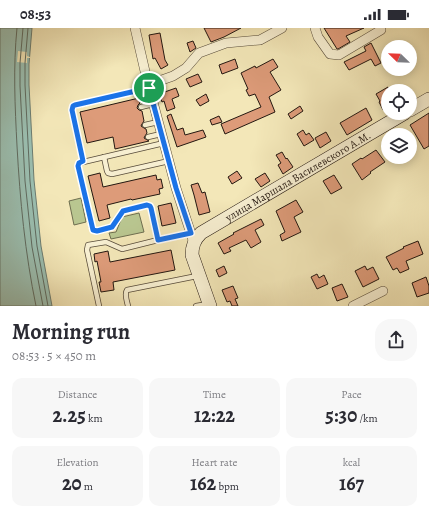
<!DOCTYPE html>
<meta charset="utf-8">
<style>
body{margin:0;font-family:Alegreya,serif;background:#f7f7f7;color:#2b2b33;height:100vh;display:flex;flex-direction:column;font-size:15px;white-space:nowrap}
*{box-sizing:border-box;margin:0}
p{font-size:13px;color:#7c7c81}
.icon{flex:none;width:22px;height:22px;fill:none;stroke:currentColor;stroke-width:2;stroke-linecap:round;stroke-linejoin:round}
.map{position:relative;height:278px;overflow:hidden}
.side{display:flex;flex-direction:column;background:#fff;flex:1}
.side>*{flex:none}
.needle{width:26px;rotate:293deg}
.tools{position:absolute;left:381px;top:12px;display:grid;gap:8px}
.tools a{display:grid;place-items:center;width:36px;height:36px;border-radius:50%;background:#fff;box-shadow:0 2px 10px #0003;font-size:20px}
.pin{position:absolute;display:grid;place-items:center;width:34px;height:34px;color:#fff;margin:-17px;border:2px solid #fff;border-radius:50%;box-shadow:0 1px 4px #0007}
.round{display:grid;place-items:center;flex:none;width:42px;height:42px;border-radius:16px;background:#f7f7f7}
.headline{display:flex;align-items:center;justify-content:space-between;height:68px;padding:0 12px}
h1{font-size:22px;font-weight:700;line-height:30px}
.metrics{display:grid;grid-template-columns:repeat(3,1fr);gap:6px;height:68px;padding:4px 12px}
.metrics div{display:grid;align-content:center;border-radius:10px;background:#f7f7f7;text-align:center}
.metrics b{font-size:20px;font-weight:700}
.metrics small{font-size:11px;font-weight:400}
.metrics p{font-size:11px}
.status{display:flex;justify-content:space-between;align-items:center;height:28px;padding:0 20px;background:#fff;direction:ltr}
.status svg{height:11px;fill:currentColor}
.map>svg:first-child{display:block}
.green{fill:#b9c690;stroke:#6e6e50}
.water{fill:#9bbfb1;stroke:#6b7c71}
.pier{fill:#f3e7b8}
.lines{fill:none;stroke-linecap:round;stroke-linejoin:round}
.shore{stroke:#5f6b60;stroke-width:1}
.building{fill:#dd9b79;stroke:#231710}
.lane-casing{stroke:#574b3a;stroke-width:6}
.street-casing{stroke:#574b3a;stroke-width:10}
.secondary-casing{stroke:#231710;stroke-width:14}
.lane{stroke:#f7efd1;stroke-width:4.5}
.street{stroke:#f7efd1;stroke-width:9}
.secondary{stroke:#f7efd1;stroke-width:13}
.route-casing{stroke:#fff;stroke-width:8}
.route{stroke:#1a73e8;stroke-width:5}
.labels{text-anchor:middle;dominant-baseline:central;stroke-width:3.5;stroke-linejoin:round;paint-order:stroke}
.street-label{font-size:11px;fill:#231710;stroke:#f7efd1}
</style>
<div class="status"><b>08:53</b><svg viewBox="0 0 49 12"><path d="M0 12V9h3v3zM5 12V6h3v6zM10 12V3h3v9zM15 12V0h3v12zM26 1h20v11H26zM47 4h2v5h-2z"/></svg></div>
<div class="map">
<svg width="429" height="278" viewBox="0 0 429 278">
<rect width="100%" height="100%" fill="#f3e7b8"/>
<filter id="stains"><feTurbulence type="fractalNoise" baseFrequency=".005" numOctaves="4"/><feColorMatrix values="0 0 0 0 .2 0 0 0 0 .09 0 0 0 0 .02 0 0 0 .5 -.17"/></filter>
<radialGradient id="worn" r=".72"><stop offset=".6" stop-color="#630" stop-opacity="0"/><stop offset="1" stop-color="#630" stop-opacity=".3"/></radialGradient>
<!-- green -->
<g class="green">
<polygon points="81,170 86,194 74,197 69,173"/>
<polygon points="139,185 144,204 111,211 109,205 116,204 122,189"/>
</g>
<!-- water -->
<polygon class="water" points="0,0 32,0 29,36 29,57 34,152 41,218 52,278 0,278"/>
<!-- pier -->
<polygon class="pier" points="18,23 27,24 27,28 30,29 30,30 27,30 27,35 17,34"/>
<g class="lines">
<!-- shore -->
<g class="shore">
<path d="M17,0C13,39 15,79 17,118C20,172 25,225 36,278"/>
<polyline points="23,0 20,35 20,58 25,153 32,219 43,278"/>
<polyline points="28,0 25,35 25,57 30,153 37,218 48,278"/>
</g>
</g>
<!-- building -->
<g class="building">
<polygon points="204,0 241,0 224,9 211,14"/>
<polygon points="324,0 364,0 346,8 350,14 338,21 337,21"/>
<polygon points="160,5 165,32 168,37 161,41 155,30 153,31 149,7"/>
<polygon points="193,13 196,20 190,24 187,15"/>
<polygon points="371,15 381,35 375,38 371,31 349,42 344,34 366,23 364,19"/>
<polygon points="235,31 238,40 222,46 219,37"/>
<polygon points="273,31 278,39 270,44 281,62 269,69 275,84 225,106 221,96 261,79 255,66 249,68 246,62 248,61 241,45 255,38 256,40"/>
<polygon points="198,46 202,54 190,59 186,51"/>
<polygon points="388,59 388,79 383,82 379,74 380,73 376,66"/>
<polygon points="176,60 179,68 172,71 175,80 167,83 164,73 162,74 159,66"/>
<polygon points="206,66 209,73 200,78 196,72"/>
<polygon points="139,70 140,75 138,77 137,80 139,82 142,83 144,93 142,96 141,98 144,100 146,101 147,105 145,108 144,110 149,113 115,121 113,109 87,115 80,84"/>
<polygon points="300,78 303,83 291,91 288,86"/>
<polygon points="366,80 372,92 347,107 340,95"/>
<polygon points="429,85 429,118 424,121 410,97"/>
<polygon points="171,86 177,102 183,100 185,107 203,102 206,109 177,119 167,88"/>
<polygon points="219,88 222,94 212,97 210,92"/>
<polygon points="303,102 306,107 309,105 314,112 304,118 297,106"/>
<polygon points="326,104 331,113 320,120 315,110"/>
<polygon points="376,122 385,134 370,144 371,145 362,152 352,136 361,130 362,131"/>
<polygon points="282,124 286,131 287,130 293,139 283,146 278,137 281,135 276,127"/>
<polygon points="237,143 242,150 232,156 228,149"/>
<polygon points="100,145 103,159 156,147 157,152 161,151 163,160 159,161 160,166 132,172 131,171 107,177 110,190 99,193 88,148"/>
<polygon points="265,145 270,153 261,159 255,151"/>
<polygon points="334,147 342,160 331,166 323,153"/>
<polygon points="198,155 202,165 205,164 210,184 199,187 194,167 191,157"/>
<polygon points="296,172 303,184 294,189 301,204 282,213 280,207 285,204 276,183"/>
<polygon points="171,175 176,195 162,198 158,178"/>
<polygon points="261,191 264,197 255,202 261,214 251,220 246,212 229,220 231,223 224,226 218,215 234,206 233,205"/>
<polygon points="418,213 423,226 406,233 409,241 400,245 397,240 393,242 386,229 404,220 403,219"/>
<polygon points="171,222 175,242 113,254 114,262 101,264 99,254 101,254 97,233 95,234 94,226 108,223 110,234"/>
<polygon points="224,238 227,245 219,249 216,242"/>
<polygon points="365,238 367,242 373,239 379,251 363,259 355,243"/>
<polygon points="317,246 319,250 324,247 328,256 317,261 311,249"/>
<polygon points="426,249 429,258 429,265 417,269 412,255"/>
<polygon points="342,256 348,269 337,273 332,260"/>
<polygon points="233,258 238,270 235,271 238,278 232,278 230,273 227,274 222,262"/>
</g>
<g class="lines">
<!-- lane casing -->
<g class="lane-casing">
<g id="lane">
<polyline points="141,79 153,76"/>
<polyline points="145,97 158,94"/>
<polyline points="148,109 161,106"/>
<polyline points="164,115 79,135 78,139 92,200 93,202 97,203 112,199 123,183 147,177 150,178 151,180 158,212 191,205"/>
<polyline points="104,129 107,143 108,145 112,146 169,133"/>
<polyline points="83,133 72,82 73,78 149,60"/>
<polyline points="99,278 87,222 88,217 106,214 122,221 158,212"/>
<path d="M128,278C127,273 124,266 127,262L197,248"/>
<polyline points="196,278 208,276"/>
</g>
</g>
<!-- street casing -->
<g class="street-casing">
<g id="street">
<polyline points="135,0 147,52 164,115 176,160 194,215"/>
<polyline points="315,0 318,9 330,26 339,27 381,2"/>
<polyline points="147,52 159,53 173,48 186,40 199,25 226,15 260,12 282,0"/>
<polyline points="353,278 383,263"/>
</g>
</g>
<!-- secondary casing -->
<g class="secondary-casing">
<g id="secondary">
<polyline points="410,82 429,71"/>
<path id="s1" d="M210,278L192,227C192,218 194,212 201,205L405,85"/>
</g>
</g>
<!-- lane -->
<use href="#lane" class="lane"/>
<!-- street -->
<use href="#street" class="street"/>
<!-- secondary -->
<use href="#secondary" class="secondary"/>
</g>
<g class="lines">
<!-- route casing -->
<g class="route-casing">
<polygon id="route" points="149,60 176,160 191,205 158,212 151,180 150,178 147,177 123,183 112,199 97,203 93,202 78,138 79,135 83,133 72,82 73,78 75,77"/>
</g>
<!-- route -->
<use href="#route" class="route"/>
</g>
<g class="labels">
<!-- street labels -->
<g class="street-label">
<text stroke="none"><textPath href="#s1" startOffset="191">улица Маршала Василевского А.М.</textPath></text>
</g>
</g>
<rect width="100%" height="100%" filter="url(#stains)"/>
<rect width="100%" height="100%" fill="url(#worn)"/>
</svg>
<div class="tools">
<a><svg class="needle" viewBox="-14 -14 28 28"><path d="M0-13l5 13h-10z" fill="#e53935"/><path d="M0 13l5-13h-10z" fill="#7c7c81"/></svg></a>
<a><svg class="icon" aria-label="locate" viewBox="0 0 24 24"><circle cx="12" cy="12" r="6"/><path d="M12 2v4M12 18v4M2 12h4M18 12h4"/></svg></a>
<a><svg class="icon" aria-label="layers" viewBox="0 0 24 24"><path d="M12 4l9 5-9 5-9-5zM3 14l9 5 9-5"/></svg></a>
</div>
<div class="pin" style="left:149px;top:60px;background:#1e9e55"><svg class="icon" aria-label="arrive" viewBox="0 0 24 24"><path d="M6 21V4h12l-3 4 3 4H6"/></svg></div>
</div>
<section class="side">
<div class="headline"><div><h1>Morning run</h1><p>08:53 · 5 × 450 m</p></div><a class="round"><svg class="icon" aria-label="share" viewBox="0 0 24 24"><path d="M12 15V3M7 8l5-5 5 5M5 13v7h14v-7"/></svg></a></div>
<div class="metrics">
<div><p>Distance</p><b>2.25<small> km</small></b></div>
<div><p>Time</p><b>12:22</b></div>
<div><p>Pace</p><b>5:30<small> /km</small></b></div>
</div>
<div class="metrics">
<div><p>Elevation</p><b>20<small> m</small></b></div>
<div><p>Heart rate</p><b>162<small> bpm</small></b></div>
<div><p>kcal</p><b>167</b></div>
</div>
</section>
